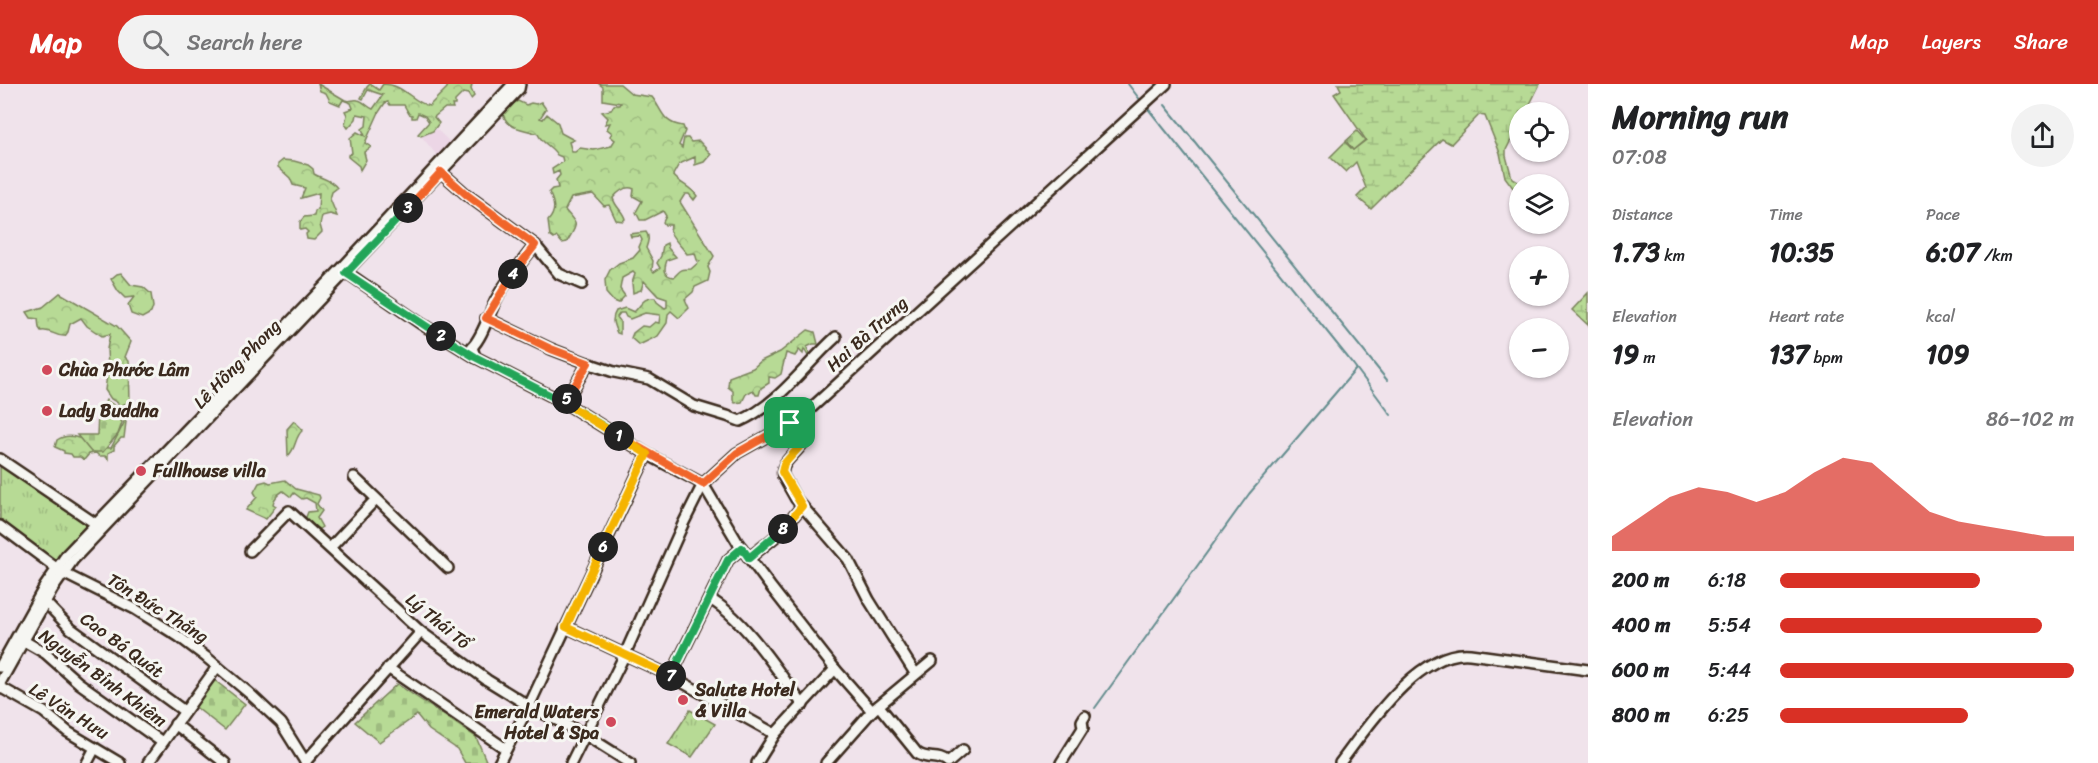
<!DOCTYPE html>
<meta charset="utf-8">
<style>
body{margin:0;font-family:Sriracha,sans-serif;background:#f2f2f2;color:#202124;height:100vh;display:flex;flex-direction:column;font-size:22px;white-space:nowrap}
*{box-sizing:border-box;margin:0}
p{font-size:20px;color:#757577}
.icon{flex:none;width:33px;height:33px;fill:none;stroke:currentColor;stroke-width:2;stroke-linecap:round;stroke-linejoin:round}
.map{position:relative;flex:1;overflow:hidden}
.details{display:flex;flex-direction:column;background:#fff;width:510px}
.details>*{flex:none}
.buttons{position:absolute;left:1509px;top:18px;display:grid;gap:12px}
.buttons a{display:grid;place-items:center;width:60px;height:60px;border-radius:50%;background:#fff;box-shadow:0 2px 4px #0004;font-size:30px}
.pin{position:absolute;display:grid;place-items:center;width:51px;height:51px;color:#fff;margin:-26px;border-radius:12px;box-shadow:0 3px 9px #0006}
.km{position:absolute;width:30px;height:30px;margin:-15px;border-radius:50%;background:#222;color:#fff;font-size:16px;line-height:30px;text-align:center}
.round{display:grid;place-items:center;flex:none;width:63px;height:63px;border-radius:32px;background:#f2f2f2}
.headline{display:flex;align-items:center;justify-content:space-between;height:102px;padding:0 24px}
h1{font-size:33px;font-weight:700;line-height:45px}
.metrics{display:grid;grid-template-columns:repeat(3,1fr);gap:9px;height:102px;padding:6px 24px}
.metrics div{display:grid;align-content:center}
.metrics b{font-size:26px;font-weight:700}
.metrics small{font-size:16px;font-weight:400}
.metrics p{font-size:16px}
.chart{height:168px;padding:12px 24px}
.chart p{display:flex;justify-content:space-between}
.chart svg{width:100%;height:108px;margin-top:6px;fill:#d93025;opacity:.7}
ul{padding:0 24px;list-style:none;font-size:20px}
li{display:grid;grid-template-columns:96px 72px 1fr;align-items:center;height:45px}
li i{height:15px;border-radius:8px;background:#d93025}
header{display:flex;align-items:center;gap:36px;box-sizing:border-box;height:84px;padding:0 30px;background:#d93025;color:#fff}
header strong{font-size:28px}
nav{display:flex;gap:33px;margin-inline-start:auto;font-size:21px}
.search{width:420px;height:54px;background:#f2f2f2;display:flex;align-items:center;gap:15px;box-sizing:border-box;padding:0 21px;border-radius:33px;color:#757577;font-size:22px}
main{display:flex;flex:1;min-height:0}
.map>svg:first-child{display:block}
.built{fill:#ecd6e6}
.forest{fill:url(#forest-crowns);stroke:#79825a;stroke-width:1.5}
.wetland{fill:url(#wetland-marsh);stroke:#79825a;stroke-width:1.5}
.cemetery{fill:url(#cemetery-stones);stroke:#79825a;stroke-width:1.5}
.park{fill:url(#park-tufts);stroke:#79825a;stroke-width:1.5}
.lines{fill:none;stroke-linecap:round;stroke-linejoin:round}
.stream{stroke:#648d8e;stroke-width:2}
.minor-casing{stroke:#3b2a1e;stroke-width:14}
.minor{stroke:#f6f6f2;stroke-width:9}
.split-1-casing{stroke:#fff;stroke-width:12}
.split-2-casing{stroke:#fff;stroke-width:12}
.split-3-casing{stroke:#fff;stroke-width:12}
.split-4-casing{stroke:#fff;stroke-width:12}
.split-5-casing{stroke:#fff;stroke-width:12}
.split-6-casing{stroke:#fff;stroke-width:12}
.split-7-casing{stroke:#fff;stroke-width:12}
.split-8-casing{stroke:#fff;stroke-width:12}
.split-9-casing{stroke:#fff;stroke-width:12}
.split-1{stroke:#f0652b;stroke-width:8}
.split-2{stroke:#22a559;stroke-width:8}
.split-3{stroke:#22a559;stroke-width:8}
.split-4{stroke:#f0652b;stroke-width:8}
.split-5{stroke:#f0652b;stroke-width:8}
.split-6{stroke:#f5b400;stroke-width:8}
.split-7{stroke:#f5b400;stroke-width:8}
.split-8{stroke:#22a559;stroke-width:8}
.split-9{stroke:#f5b400;stroke-width:8}
.poi-dot{fill:#d1495b;stroke:#f6f6f2;stroke-width:2}
.labels{text-anchor:middle;dominant-baseline:central;stroke-width:6;stroke-linejoin:round;paint-order:stroke}
.street-label{font-size:18px;fill:#3b2a1e;stroke:#f6f6f2}
.poi-label{font-size:18px;font-weight:bold;fill:#3b2a1e;stroke:#f6f6f2;text-anchor:start}
</style>
<header>
<strong>Map</strong>
<div class="search"><svg class="icon" aria-label="search" viewBox="0 0 24 24"><circle cx="10" cy="10" r="6"/><path d="M15 15l6 6"/></svg>Search here</div>
<nav><a>Map</a><a>Layers</a><a>Share</a></nav>
</header>
<main>
<div class="map">
<svg width="1588" height="679" viewBox="0 0 1588 679">
<defs>
<pattern id="forest-crowns" width="20" height="18" patternUnits="userSpaceOnUse" patternTransform="scale(1.5)"><rect width="20" height="18" fill="#b7da95"/><path d="M2 6a3 3 0 1 1 6 0M12 15a3 3 0 1 1 6 0" fill="none" stroke="#9ebb80"/></pattern>
<pattern id="wetland-marsh" width="20" height="14" patternUnits="userSpaceOnUse" patternTransform="scale(1.5)"><rect width="20" height="14" fill="#b7da95"/><path d="M1 5h8M5 5V1M11 12h8M15 12V8" fill="none" stroke="#9ebb80"/></pattern>
<pattern id="cemetery-stones" width="16" height="16" patternUnits="userSpaceOnUse" patternTransform="scale(1.5)"><rect width="16" height="16" fill="#b7da95"/><path d="M2 7V4a2 2 0 0 1 4 0v3zM10 15v-3a2 2 0 0 1 4 0v3z" fill="#9ebb80"/></pattern>
<pattern id="park-tufts" width="24" height="20" patternUnits="userSpaceOnUse" patternTransform="scale(1.5)"><rect width="24" height="20" fill="#b7da95"/><path d="M3 7l-1-3M5 7V3M7 7l1-3M15 17l-1-3M17 17v-4M19 17l1-3" fill="none" stroke="#9ebb80"/></pattern>
</defs>
<rect width="100%" height="100%" fill="#f0e3eb"/>
<filter id="ink" filterUnits="userSpaceOnUse"><feTurbulence type="fractalNoise" baseFrequency=".0167" numOctaves="2"/><feDisplacementMap in="SourceGraphic" scale="12" xChannelSelector="R" yChannelSelector="G"/><feConvolveMatrix kernelMatrix="1 2 1 2 8 2 1 2 1" color-interpolation-filters="sRGB"/></filter>
<g filter="url(#ink)">
<!-- built -->
<polygon class="built" points="429,38 452,60 439,74 421,52"/>
<!-- forest -->
<g class="forest">
<path d="M318,0L345,16C351,18 353,15 358,16C364,17 367,23 373,25L383,11L368,6L363,15L361,14L367,3L370,0L379,6L383,0C403,0 411,17 429,22L447,4V0H472L471,5L474,12L471,15L468,10L463,9L455,17V21H452L453,24H445L434,33L439,39L433,47L421,52L418,50L429,38L425,32L418,29L416,34H412V31L409,30L404,21H390L388,18L385,19L379,28L365,59L371,63L364,68L366,76L360,86L359,82L348,73V71L352,69L350,54L357,48L365,52L362,45L366,42L367,32L357,30L356,35L348,44L345,40L347,31L345,27L353,24L351,19L343,16L340,21L330,17L326,9L320,7Z"/>
<path d="M599,0H620L632,10L652,13C663,27 662,39 683,42L685,47L679,61L682,64L684,54H688L691,58L699,57L711,70L704,78L695,81V73L679,80L673,91C681,101 690,102 697,112L694,116L689,110H685L680,118L714,172L708,183L710,188L708,197L695,203L693,208L685,215L689,224L679,234L671,227L668,230L667,239L658,252L639,261L631,254L633,249L642,242L649,243L655,238L659,239L660,231L645,229L630,235L626,233L624,229H620L617,233L620,237V250L617,249C613,240 611,235 616,227L625,224L634,228C642,221 642,213 655,214L657,218L665,224L667,223V215L658,212L644,197L641,206L633,209L632,199L635,190L633,188L622,194L620,205L625,212L618,219L613,217L606,209L605,196L610,186L619,179L633,174L640,166L639,163L642,156L640,152L631,153L630,150L646,148C650,153 648,158 646,164L653,177L652,186L654,188L660,184L657,179L661,172L663,161L667,159L668,164L676,173L667,176C664,184 663,192 674,193C681,186 680,185 691,185L700,177L697,176L695,169L687,170C681,162 675,157 670,148L671,141H665L663,138L666,132L663,127L645,136H640L636,128L642,117L633,112L634,105C626,101 618,108 613,114C615,123 623,127 625,135L623,137L616,136L609,121L604,122L593,110L571,114L565,126C580,143 577,139 567,158L562,159L557,153L554,155L550,152L548,137C557,127 554,119 549,108L552,105L558,104L556,96L560,91L559,87L553,90L552,85L563,78L562,73L557,71C552,62 542,60 538,50C525,44 508,47 503,30L512,20L518,17L526,21L531,19L536,20L541,18L546,25L540,34L543,35L547,30L558,39L561,49L574,56L569,58L572,68H575L580,64L594,66L611,62L615,56L610,52L612,49L607,45L610,39L605,40L608,34L602,28L611,26L614,21H620L621,19L603,16V3Z"/>
<path d="M283,76L294,77L308,81L313,85L314,90C322,95 331,95 337,104L332,108L330,115L337,132L330,130L322,132L320,141L322,148L314,156L307,155L306,150L308,148L305,145L300,146V138L304,133L314,132L315,127L318,126L319,109L301,114L305,104L293,101L290,94L278,83V80Z"/>
<polygon points="121,189 131,201 143,203 151,210 153,223 151,229 142,234 131,230 128,221 134,213 125,214 118,207 111,195 117,190"/>
<path d="M60,209L117,242L131,258L125,273L129,277L130,318L121,321L120,329L126,338L124,354H121L114,362V366L108,369V375L105,372H99L96,369L89,370L84,376L80,373H73L71,370L64,369V367L55,363L57,356C75,344 92,365 111,364L124,339L119,330L118,319L111,315L105,306L108,284L107,265L110,250L102,252L87,242L81,234L70,240L68,248L65,252C55,253 51,245 41,247L39,244L38,235L31,234L27,228L43,223Z"/>
<polygon points="808,246 815,248 818,260 813,260 807,263 809,269 808,272 804,265 803,270 799,266 795,272 786,269 781,290 775,294 769,293 769,299 761,304 759,311 756,311 753,306 746,310 742,318 735,319 733,316 733,307 728,303 729,293 753,284 761,277 780,268"/>
<path d="M294,337L303,346C294,353 297,364 288,372L287,345Z"/>
<path d="M285,396L296,405L319,411L320,414L317,420L322,427L317,434L322,443L319,445L304,438L308,428L316,427L315,419L306,414L302,415L294,409L291,413L283,407C278,410 274,414 273,420L276,422L266,435L246,426L257,413L254,408L259,399L266,397L270,399Z"/>
</g>
<!-- wetland -->
<g class="wetland">
<polygon points="1338,0 1540,0 1526,28 1520,28 1519,40 1506,66 1506,72 1512,94 1521,100 1520,100 1519,112 1505,93 1500,69 1485,32 1479,31 1451,60 1442,55 1371,125 1357,113 1366,104 1356,78 1346,88 1330,73 1345,58 1353,66 1366,56 1334,10 1341,6"/>
<polygon points="1588,209 1588,241 1572,226"/>
</g>
<!-- cemetery -->
<g class="cemetery">
<polygon points="1357,47 1365,56 1353,66 1346,57"/>
<polygon points="106,316 115,322 122,339 118,350 103,368 91,368 77,351 97,351 98,330"/>
<polygon points="213,595 245,620 225,646 193,621"/>
<polygon points="397,600 476,653 487,679 465,679 457,665 429,646 417,631 379,658 355,638"/>
</g>
<!-- park -->
<g class="park">
<polygon points="0,379 87,441 56,477 0,435"/>
<polygon points="690,626 715,640 692,673 668,660"/>
</g>
<g class="lines">
<!-- stream -->
<g class="stream">
<polyline points="1128,0 1141,17"/>
<polyline points="1145,21 1353,280 1391,331"/>
<polyline points="1165,21 1387,296"/>
<polyline points="1095,624 1249,410 1356,285"/>
</g>
<!-- minor casing -->
<g class="minor-casing">
<g id="minor">
<polyline points="441,88 467,111 535,161 559,190 582,200"/>
<polyline points="343,186 420,239 475,273 565,319 647,370 703,400 738,459 770,502 835,585 872,627"/>
<path d="M486,234L551,265L590,280L614,288L649,295L694,322L727,332L740,337C779,320 805,281 836,253"/>
<path d="M475,273L472,263C483,253 490,226 498,212C508,194 522,178 535,161"/>
<polyline points="565,319 588,279"/>
<path d="M790,339L800,354L802,360C795,371 780,378 783,392L796,415L848,475L869,516L915,589"/>
<polyline points="0,375 96,440"/>
<polyline points="354,393 448,484"/>
<polyline points="0,442 63,489 135,525 178,552 206,573 249,609 281,639 306,679"/>
<polyline points="330,464 376,415"/>
<polyline points="250,467 289,427 421,548 487,596 529,622 584,650 630,679"/>
<polyline points="749,474 780,449 802,422"/>
<path d="M710,515C746,536 778,588 803,621"/>
<polyline points="45,518 70,544 184,627"/>
<polyline points="566,543 671,592 775,650"/>
<polyline points="24,557 45,569 79,599 162,658"/>
<polyline points="0,583 45,502 67,470 341,185 513,0"/>
<polyline points="388,584 506,665"/>
<polyline points="671,592 728,476 742,464"/>
<polyline points="0,599 52,506 73,476 519,5 520,0"/>
<polyline points="0,603 44,628 68,648 120,679"/>
<path d="M879,622L917,669C928,677 938,670 948,679"/>
<polyline points="175,640 225,679"/>
<polyline points="305,678 421,548"/>
<polyline points="87,679 95,664"/>
<polyline points="148,679 217,583"/>
<polyline points="499,679 529,622 647,370"/>
<polyline points="571,679 625,570 683,440 703,400 737,369 778,346 808,327 1166,0"/>
<polyline points="757,679 775,650 835,585"/>
<polyline points="826,679 872,627 932,577"/>
<polyline points="948,679 963,666"/>
<polyline points="1061,679 1083,644 1082,637 1085,632"/>
<path d="M1340,679C1368,642 1419,565 1470,570L1588,586"/>
</g>
</g>
<!-- minor -->
<use href="#minor" class="minor"/>
</g>
</g>
<g class="lines" filter="url(#ink)">
<!-- split-1 casing -->
<g class="split-1-casing">
<polyline id="split-1" points="619,352 703,400 737,369 790,339"/>
</g>
<!-- split-2 casing -->
<g class="split-2-casing">
<polyline id="split-2" points="441,252 475,273 565,319 619,352"/>
</g>
<!-- split-3 casing -->
<g class="split-3-casing">
<polyline id="split-3" points="408,124 346,189 441,252"/>
</g>
<!-- split-4 casing -->
<g class="split-4-casing">
<polyline id="split-4" points="408,124 441,88 467,111 535,161 513,190"/>
</g>
<!-- split-5 casing -->
<g class="split-5-casing">
<polyline id="split-5" points="513,190 486,234 551,265 588,279 567,315"/>
</g>
<!-- split-6 casing -->
<g class="split-6-casing">
<polyline id="split-6" points="567,315 565,319 647,370 603,463"/>
</g>
<!-- split-7 casing -->
<g class="split-7-casing">
<polyline id="split-7" points="603,463 566,543 671,592"/>
</g>
<!-- split-8 casing -->
<g class="split-8-casing">
<polyline id="split-8" points="671,592 728,476 742,464 749,474 783,445"/>
</g>
<!-- split-9 casing -->
<g class="split-9-casing">
<polyline id="split-9" points="783,445 802,422 782,388 784,380 802,360 800,354 790,339"/>
</g>
<!-- split-1 -->
<use href="#split-1" class="split-1"/>
<!-- split-2 -->
<use href="#split-2" class="split-2"/>
<!-- split-3 -->
<use href="#split-3" class="split-3"/>
<!-- split-4 -->
<use href="#split-4" class="split-4"/>
<!-- split-5 -->
<use href="#split-5" class="split-5"/>
<!-- split-6 -->
<use href="#split-6" class="split-6"/>
<!-- split-7 -->
<use href="#split-7" class="split-7"/>
<!-- split-8 -->
<use href="#split-8" class="split-8"/>
<!-- split-9 -->
<use href="#split-9" class="split-9"/>
</g>
<!-- markers -->
<g class="poi-dot">
<circle cx="47" cy="286" r="6"/>
<circle cx="47" cy="327" r="6"/>
<circle cx="141" cy="387" r="6"/>
<circle cx="683" cy="616" r="6"/>
<circle cx="611" cy="638" r="6"/>
</g>
<g class="labels">
<!-- street labels -->
<g class="street-label">
<text transform="translate(867 250) rotate(-42)">Hai Bà Trưng</text>
<text transform="translate(237 280) rotate(-46)">Lê Hồng Phong</text>
<text transform="translate(158 524) rotate(32)">Tôn Đức Thắng</text>
<text transform="translate(438 537) rotate(39)">Lý Thái Tổ</text>
<text transform="translate(122 561) rotate(36)">Cao Bá Quát</text>
<text transform="translate(103 594) rotate(36)">Nguyễn Bỉnh Khiêm</text>
<text transform="translate(69 627) rotate(32)">Lê Văn Hưu</text>
</g>
<!-- poi labels -->
<g class="poi-label">
<text x="59" y="286">Chùa Phước Lâm</text>
<text x="59" y="327">Lady Buddha</text>
<text x="153" y="387">Fullhouse villa</text>
<text x="695" y="606">Salute Hotel<tspan x="695" dy="21">&amp; Villa</tspan></text>
<text x="599" y="628" text-anchor="end">Emerald Waters<tspan x="599" dy="21">Hotel &amp; Spa</tspan></text>
</g>
</g>
</svg>
<div class="buttons">
<a><svg class="icon" aria-label="locate" viewBox="0 0 24 24"><circle cx="12" cy="12" r="6"/><path d="M12 2v4M12 18v4M2 12h4M18 12h4"/></svg></a>
<a><svg class="icon" aria-label="layers" viewBox="0 0 24 24"><path d="M12 4l9 5-9 5-9-5zM3 14l9 5 9-5"/></svg></a>
<a>+</a>
<a>−</a>
</div>
<div class="pin" style="left:790px;top:339px;background:#1e9e55"><svg class="icon" aria-label="arrive" viewBox="0 0 24 24"><path d="M6 21V4h12l-3 4 3 4H6"/></svg></div>
<b class="km" style="left:619px;top:352px">1</b>
<b class="km" style="left:441px;top:252px">2</b>
<b class="km" style="left:408px;top:124px">3</b>
<b class="km" style="left:513px;top:190px">4</b>
<b class="km" style="left:567px;top:315px">5</b>
<b class="km" style="left:603px;top:463px">6</b>
<b class="km" style="left:671px;top:592px">7</b>
<b class="km" style="left:783px;top:445px">8</b>
</div>
<section class="details">
<div class="headline"><div><h1>Morning run</h1><p>07:08</p></div><a class="round"><svg class="icon" aria-label="share" viewBox="0 0 24 24"><path d="M12 15V3M7 8l5-5 5 5M5 13v7h14v-7"/></svg></a></div>
<div class="metrics">
<div><p>Distance</p><b>1.73<small> km</small></b></div>
<div><p>Time</p><b>10:35</b></div>
<div><p>Pace</p><b>6:07<small> /km</small></b></div>
</div>
<div class="metrics">
<div><p>Elevation</p><b>19<small> m</small></b></div>
<div><p>Heart rate</p><b>137<small> bpm</small></b></div>
<div><p>kcal</p><b>109</b></div>
</div>
<div class="chart"><p><span>Elevation</span>86–102 m</p>
<svg viewBox="0 0 160 44" preserveAspectRatio="none"><path d="M0 44V38L10 30L20 22L30 18L40 20L50 24L60 20L70 12L80 6L90 8L100 18L110 28L120 32L130 34L140 36L150 38L160 38V44z"/></svg>
</div>
<ul>
<li><b>200 m</b>6:18<i style="width:68%"></i></li>
<li><b>400 m</b>5:54<i style="width:89%"></i></li>
<li><b>600 m</b>5:44<i style="width:100%"></i></li>
<li><b>800 m</b>6:25<i style="width:64%"></i></li>
</ul>
</section>
</main>
